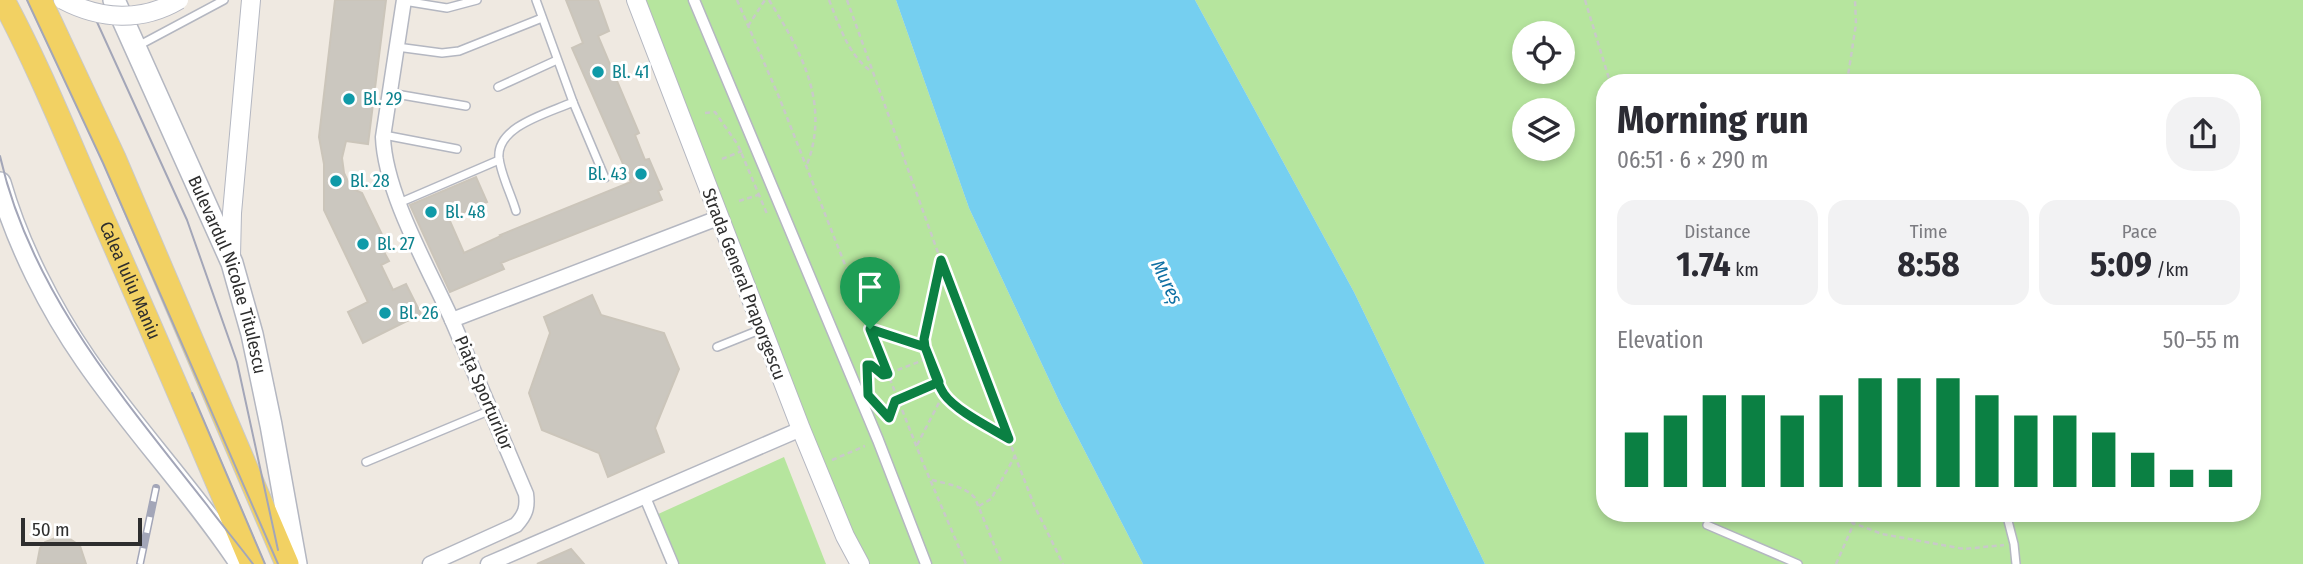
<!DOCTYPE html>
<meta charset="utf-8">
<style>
body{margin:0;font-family:"Fira Sans Condensed",sans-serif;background:#f2f2f3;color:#2b2b33;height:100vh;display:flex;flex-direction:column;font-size:26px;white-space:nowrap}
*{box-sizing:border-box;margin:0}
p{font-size:23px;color:#7c7c81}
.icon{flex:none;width:38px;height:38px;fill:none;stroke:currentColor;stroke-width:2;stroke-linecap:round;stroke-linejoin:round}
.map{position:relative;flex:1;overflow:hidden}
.side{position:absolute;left:1596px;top:74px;width:665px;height:448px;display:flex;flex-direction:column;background:#fff;border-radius:28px;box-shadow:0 4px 10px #0003}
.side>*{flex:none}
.controls{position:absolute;left:1512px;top:21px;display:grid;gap:14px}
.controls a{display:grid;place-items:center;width:63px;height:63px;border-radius:50%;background:#fff;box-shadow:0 4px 10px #0003;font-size:35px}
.scale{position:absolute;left:21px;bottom:18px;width:121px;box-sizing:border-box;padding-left:7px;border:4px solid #2e2e2e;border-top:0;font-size:19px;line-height:24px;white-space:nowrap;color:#2e2e2e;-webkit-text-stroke:5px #fff;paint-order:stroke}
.pin{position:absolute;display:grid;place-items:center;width:60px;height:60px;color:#fff;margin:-72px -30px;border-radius:50% 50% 50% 0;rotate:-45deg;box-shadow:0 0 7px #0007}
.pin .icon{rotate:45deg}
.round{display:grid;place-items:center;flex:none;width:74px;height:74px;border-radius:28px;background:#f2f2f3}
.overview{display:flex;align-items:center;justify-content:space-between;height:119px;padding:0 21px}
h1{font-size:38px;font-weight:700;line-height:52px}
.metrics{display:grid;grid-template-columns:repeat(3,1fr);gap:10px;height:119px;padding:7px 21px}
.metrics div{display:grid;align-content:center;border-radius:18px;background:#f2f2f3;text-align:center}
.metrics b{font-size:35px;font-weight:700}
.metrics small{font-size:19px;font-weight:400}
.metrics p{font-size:19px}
.chart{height:196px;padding:14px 21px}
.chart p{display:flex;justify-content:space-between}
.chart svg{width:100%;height:126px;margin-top:7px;stroke:#0b8043;stroke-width:6}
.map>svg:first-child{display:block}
.green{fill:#b6e59e;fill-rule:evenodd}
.water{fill:#75cff0}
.building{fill:#cbc7bf;stroke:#cbc5ba;stroke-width:2}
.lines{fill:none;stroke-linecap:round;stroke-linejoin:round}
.service-casing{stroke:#b4b7c1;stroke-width:10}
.pedestrian-casing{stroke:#b4b7c1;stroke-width:13}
.minor-casing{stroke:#b4b7c1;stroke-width:17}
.tertiary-casing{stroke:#b4b7c1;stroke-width:20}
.secondary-casing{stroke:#b4b7c1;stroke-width:24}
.primary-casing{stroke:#c9c9c9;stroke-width:25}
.path{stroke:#c9c9c9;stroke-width:2.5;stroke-dasharray:5 3.5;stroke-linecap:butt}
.service{stroke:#fff;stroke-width:7}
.pedestrian{stroke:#fff;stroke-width:10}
.minor{stroke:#fff;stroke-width:14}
.tertiary{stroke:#fff;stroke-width:18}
.secondary{stroke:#fff;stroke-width:21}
.primary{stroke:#f2d163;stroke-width:23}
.tram{stroke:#a3a6b8;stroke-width:2}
.rail-casing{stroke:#a3a6b8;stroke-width:8}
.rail{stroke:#fff;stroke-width:5;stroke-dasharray:16;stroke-linecap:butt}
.tertiary-bridge-casing{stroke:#b4b7c1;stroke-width:20;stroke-linecap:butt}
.tertiary-bridge{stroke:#fff;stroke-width:18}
.route-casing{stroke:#fff;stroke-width:14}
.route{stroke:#0b8043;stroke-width:9}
.culture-dot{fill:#0f9aa8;stroke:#fff;stroke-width:2.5}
.labels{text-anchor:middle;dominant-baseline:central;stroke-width:6;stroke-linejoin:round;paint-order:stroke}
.culture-label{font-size:18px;fill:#0d838f;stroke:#fff;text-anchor:start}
.street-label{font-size:18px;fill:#2e2e2e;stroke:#fff}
.water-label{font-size:19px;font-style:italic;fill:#0d6fa3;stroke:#fff}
</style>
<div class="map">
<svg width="2303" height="564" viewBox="0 0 2303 564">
<rect width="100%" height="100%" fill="#efe9e1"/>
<!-- green -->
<g class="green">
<polygon points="644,0 896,0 969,208 1061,405 1143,564 867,564 844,520"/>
<path d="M1195,0H2303V564H1485L1354,292ZM1524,33H1563V72H1524ZM1605,82H2252V513H1605ZM1524,110H1563V149H1524Z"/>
<polygon points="784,457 826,564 677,564 656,515"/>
</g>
<!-- water -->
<polygon class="water" points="896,0 1195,0 1354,292 1485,564 1143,564 1061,405 969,208"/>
<!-- building -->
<g class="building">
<polygon points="335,0 386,0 368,144 346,141 342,158 344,173 351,188 362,193 389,249 384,252 389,261 381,265 393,290 406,284 421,314 363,343 348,312 368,302 324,210 324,164 319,137"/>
<polygon points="566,0 598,0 609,31 598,36 639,133 635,135 645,160 649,159 662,189 658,191 662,200 501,263 504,269 450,292 410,205 476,177 487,202 449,219 464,253 501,236 500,235 631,182 572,48 583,43"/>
<polygon points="592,295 601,315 664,333 679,369 655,428 664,452 608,477 599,453 542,430 529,393 550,333 544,317"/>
<polygon points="60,536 67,537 80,546 86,564 37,564 40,548 45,542"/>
<polygon points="571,549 584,564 537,564"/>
</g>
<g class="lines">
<!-- service casing -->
<g class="service-casing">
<g id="service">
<polyline points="404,1 447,8 477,0"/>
<polyline points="136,47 224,0"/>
<polyline points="397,47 442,53 459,51 542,18"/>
<polyline points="498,87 557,60"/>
<polyline points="390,93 466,106"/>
<polyline points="573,102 605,178"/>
<polyline points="384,135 457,149"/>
<polyline points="399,203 499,160"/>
<path d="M516,211C511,194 501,175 499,158C496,126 549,113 573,102L536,0"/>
<polyline points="717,347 762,329"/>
<polyline points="366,462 491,410"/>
<polyline points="2006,513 2014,544 2016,564"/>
<polyline points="1707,525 1798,564"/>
</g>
</g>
<!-- pedestrian casing -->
<g class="pedestrian-casing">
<g id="pedestrian">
<polyline points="694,0 878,440 926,564"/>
<polyline points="644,495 673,564"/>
</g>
</g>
<!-- minor casing -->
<g class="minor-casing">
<g id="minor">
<path d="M404,0L383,137C385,193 428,267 452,320"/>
<path d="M430,564L516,525C525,515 528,508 526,494L452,320L718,218"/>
<polyline points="488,564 801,429"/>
</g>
</g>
<!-- tertiary casing -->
<g class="tertiary-casing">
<g id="tertiary">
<polyline points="636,0 801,429 845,536 860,564"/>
<polyline points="231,256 232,213 251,0"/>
</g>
</g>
<!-- secondary casing -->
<g class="secondary-casing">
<g id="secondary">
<path id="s1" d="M114,0L232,263L252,334L271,425L296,564"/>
<path d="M0,183C18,245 50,308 86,360C135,431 194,493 241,564"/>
</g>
</g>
<!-- primary casing -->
<g class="primary-casing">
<g id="primary">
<path id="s2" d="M3,0C38,65 66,135 96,203C149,323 201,443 252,564"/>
<polyline points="40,0 114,158 287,564"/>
</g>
</g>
<!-- path -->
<g class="path">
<polyline points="737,0 779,97 923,463 966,564"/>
<path d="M769,0C802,53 831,105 806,167"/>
<path d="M829,0C840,27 848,55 872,72"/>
<polyline points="847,0 959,311 1034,505 1063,564"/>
<polyline points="1585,0 1610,82"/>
<polyline points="748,26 765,0"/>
<polyline points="1847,82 1856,24 1855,0"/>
<polyline points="705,113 715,112 738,145 767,214"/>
<polyline points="722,159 742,151"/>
<polyline points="739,201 758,195"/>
<polyline points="940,261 926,329 925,347 944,393 960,407 1009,440"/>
<polyline points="870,329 924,346"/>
<polyline points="865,372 866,367 869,364 884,375 929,358"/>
<polyline points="881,411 889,418 895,401 939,382"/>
<polyline points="917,445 944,393"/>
<polyline points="832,460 865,446"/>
<path d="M932,480C947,484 965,486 975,498L1002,564"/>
<polyline points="979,506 991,499 1015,456"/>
<polyline points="1827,513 1882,534 1964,549 2004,545"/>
<polyline points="1836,564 1854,523"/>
</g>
<!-- service -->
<use href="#service" class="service"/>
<!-- pedestrian -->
<use href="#pedestrian" class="pedestrian"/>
<!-- minor -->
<use href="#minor" class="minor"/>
<!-- tertiary -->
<use href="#tertiary" class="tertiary"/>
<!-- secondary -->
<use href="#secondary" class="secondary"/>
<!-- primary -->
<use href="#primary" class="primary"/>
<!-- tram -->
<g class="tram">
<polyline points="27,0 103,163 278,564"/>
<polyline points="87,0 187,220 237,362 278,550"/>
<path d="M0,156C30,291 124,399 207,505C222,525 238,544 253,564"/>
<polyline points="192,393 265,564"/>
</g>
<!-- rail casing -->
<g class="rail-casing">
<polyline id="rail" points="140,564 156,488"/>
</g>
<!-- rail -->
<use href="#rail" class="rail"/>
<!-- tertiary-bridge casing -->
<g class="tertiary-bridge-casing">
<path id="tertiary-bridge" d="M63,0C101,20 142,22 179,0"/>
</g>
<!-- tertiary-bridge -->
<use href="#tertiary-bridge" class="tertiary-bridge"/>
</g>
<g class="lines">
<!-- route casing -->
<g class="route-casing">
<path id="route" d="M870,329L888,374L883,375L871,365H867L868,395L889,418L895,401L939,382L925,347L924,339L941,260L1009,439C991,428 956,411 944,394C935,381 931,361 925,347L870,329"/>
</g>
<!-- route -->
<use href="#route" class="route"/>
</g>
<!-- markers -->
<g class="culture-dot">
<circle cx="598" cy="72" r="7"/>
<circle cx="349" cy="99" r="7"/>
<circle cx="641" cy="174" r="7"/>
<circle cx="336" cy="181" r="7"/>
<circle cx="431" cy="212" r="7"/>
<circle cx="363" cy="244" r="7"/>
<circle cx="385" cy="313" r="7"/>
</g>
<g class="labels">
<!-- culture labels -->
<g class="culture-label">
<text x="612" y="72">Bl. 41</text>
<text x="363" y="99">Bl. 29</text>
<text x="627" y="174" text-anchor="end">Bl. 43</text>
<text x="350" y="181">Bl. 28</text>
<text x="445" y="212">Bl. 48</text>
<text x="377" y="244">Bl. 27</text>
<text x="399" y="313">Bl. 26</text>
</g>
<!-- street labels -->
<g class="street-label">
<text stroke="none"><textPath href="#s1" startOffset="298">Bulevardul Nicolae Titulescu</textPath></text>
<text stroke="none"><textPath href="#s2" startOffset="308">Calea Iuliu Maniu</textPath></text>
<text transform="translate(744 284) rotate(69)">Strada General Praporgescu</text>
<text transform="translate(484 393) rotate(67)">Piața Sporturilor</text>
</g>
<!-- water labels -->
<g class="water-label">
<text transform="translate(1167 282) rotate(63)">Mureș</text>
</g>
</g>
</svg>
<div class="controls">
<a><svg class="icon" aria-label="locate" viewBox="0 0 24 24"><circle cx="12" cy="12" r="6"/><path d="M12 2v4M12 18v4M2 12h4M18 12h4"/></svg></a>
<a><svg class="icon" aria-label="layers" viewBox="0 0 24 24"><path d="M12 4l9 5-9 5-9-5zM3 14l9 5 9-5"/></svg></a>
</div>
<div class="scale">50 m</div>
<div class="pin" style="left:870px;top:329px;background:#1e9e55"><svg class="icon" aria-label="arrive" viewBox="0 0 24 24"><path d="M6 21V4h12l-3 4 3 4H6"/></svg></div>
<section class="side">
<div class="overview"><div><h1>Morning run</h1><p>06:51 · 6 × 290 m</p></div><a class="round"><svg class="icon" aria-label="share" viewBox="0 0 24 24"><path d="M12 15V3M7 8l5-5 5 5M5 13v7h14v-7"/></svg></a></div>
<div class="metrics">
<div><p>Distance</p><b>1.74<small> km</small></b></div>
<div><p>Time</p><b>8:58</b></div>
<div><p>Pace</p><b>5:09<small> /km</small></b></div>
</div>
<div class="chart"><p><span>Elevation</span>50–55 m</p>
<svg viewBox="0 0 160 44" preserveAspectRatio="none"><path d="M5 44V25M15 44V19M25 44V12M35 44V12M45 44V19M55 44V12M65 44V6M75 44V6M85 44V6M95 44V12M105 44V19M115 44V19M125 44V25M135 44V32M145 44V38M155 44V38"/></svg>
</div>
</section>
</div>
